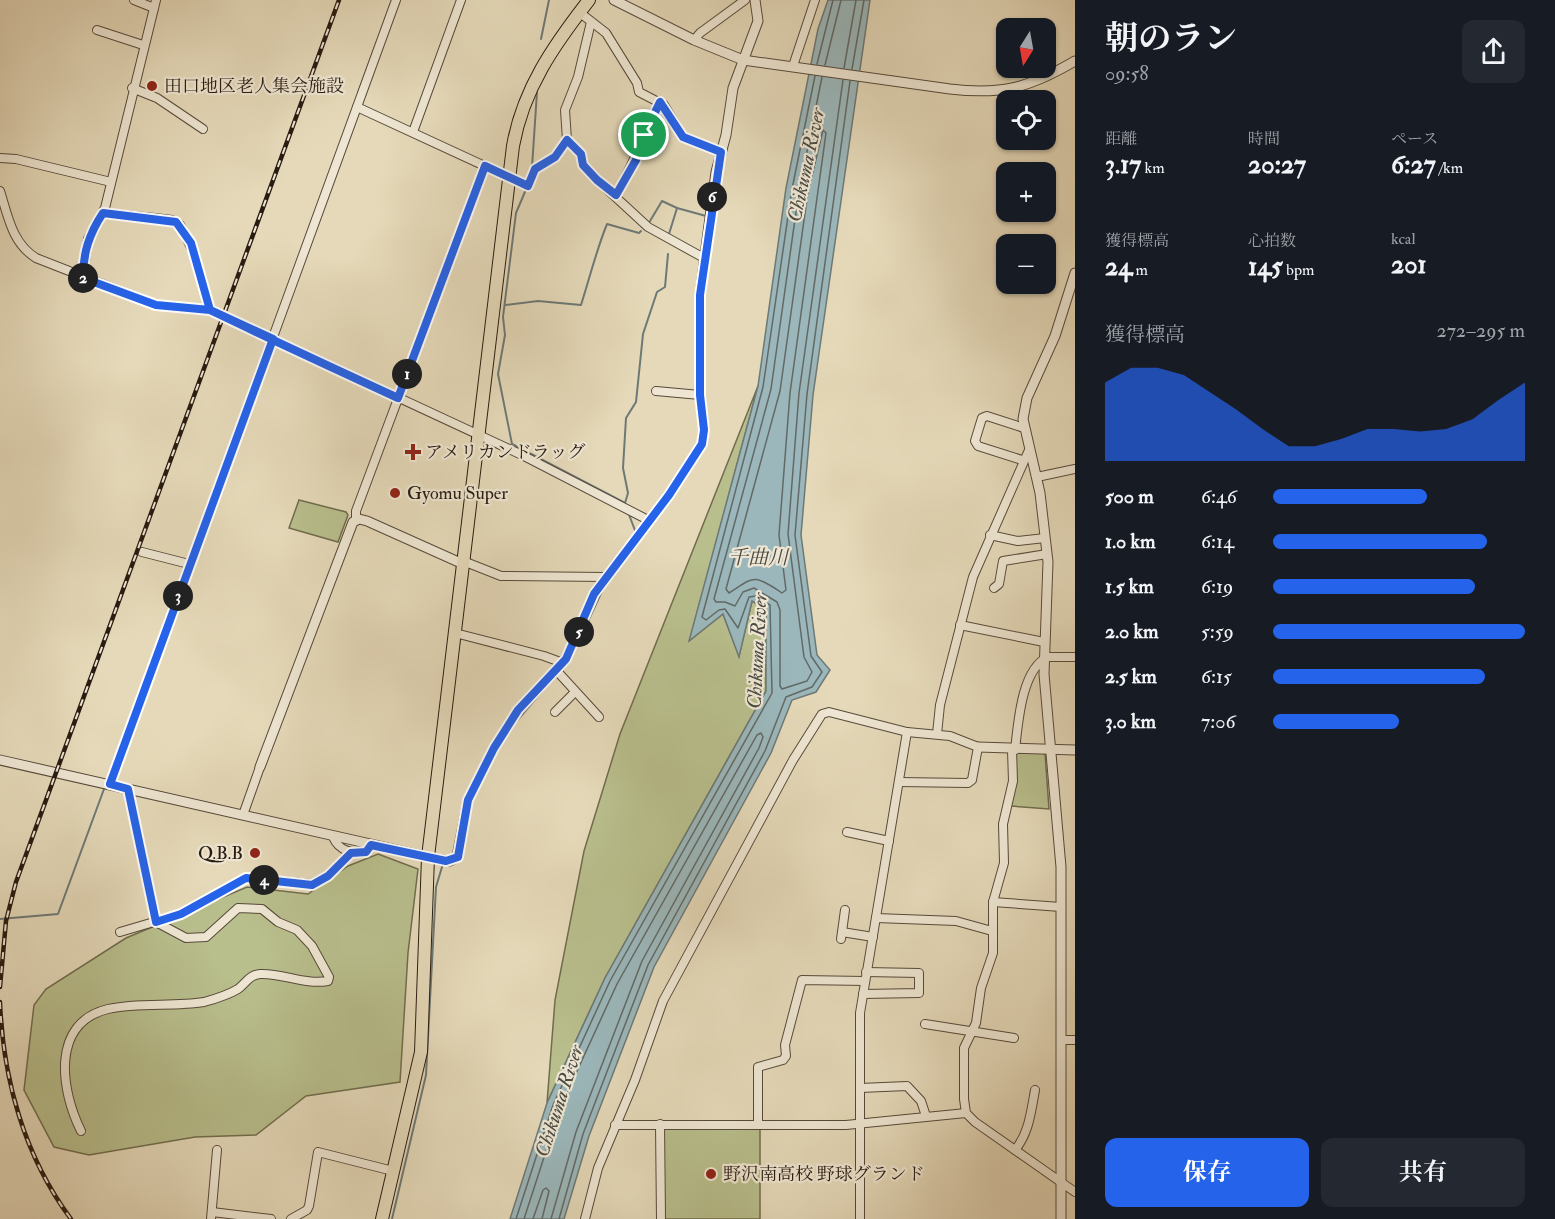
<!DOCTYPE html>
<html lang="ja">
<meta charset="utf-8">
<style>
body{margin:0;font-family:"IM FELL Double Pica","Noto Serif JP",serif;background:#242831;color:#f1f3f6;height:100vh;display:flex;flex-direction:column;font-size:22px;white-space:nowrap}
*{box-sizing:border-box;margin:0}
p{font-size:20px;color:#9ea1a6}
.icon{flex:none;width:33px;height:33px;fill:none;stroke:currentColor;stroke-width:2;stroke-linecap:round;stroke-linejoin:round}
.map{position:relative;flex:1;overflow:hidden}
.details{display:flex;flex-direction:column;background:#171b24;width:480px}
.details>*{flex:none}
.needle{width:39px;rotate:191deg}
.buttons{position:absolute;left:996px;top:18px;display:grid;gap:12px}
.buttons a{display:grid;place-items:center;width:60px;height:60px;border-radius:12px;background:#171b24;box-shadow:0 2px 4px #0004;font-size:30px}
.pin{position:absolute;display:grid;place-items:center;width:51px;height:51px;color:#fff;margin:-26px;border:3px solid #fff;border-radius:50%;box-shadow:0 2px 6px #0007}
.km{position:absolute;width:30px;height:30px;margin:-15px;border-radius:50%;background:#222;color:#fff;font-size:16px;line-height:30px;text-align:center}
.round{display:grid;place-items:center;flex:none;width:63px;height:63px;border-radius:12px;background:#242831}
.head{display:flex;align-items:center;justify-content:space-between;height:102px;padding:0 30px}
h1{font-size:33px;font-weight:700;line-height:45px}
.stats{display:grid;grid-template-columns:repeat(3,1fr);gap:9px;height:102px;padding:6px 30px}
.stats div{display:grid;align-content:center}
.stats b{font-size:26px;font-weight:700}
.stats small{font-size:16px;font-weight:400}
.stats p{font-size:16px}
.chart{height:168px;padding:12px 30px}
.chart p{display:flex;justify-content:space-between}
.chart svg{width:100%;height:108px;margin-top:6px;fill:#2563eb;opacity:.7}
.primary-button{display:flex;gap:12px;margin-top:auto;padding:12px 30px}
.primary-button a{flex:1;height:69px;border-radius:12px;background:#2563eb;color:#fff;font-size:24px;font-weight:700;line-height:69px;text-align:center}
.primary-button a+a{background:#242831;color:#f1f3f6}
ul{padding:0 30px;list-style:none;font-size:20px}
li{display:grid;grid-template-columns:96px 72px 1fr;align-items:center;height:45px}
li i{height:15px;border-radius:8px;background:#2563eb}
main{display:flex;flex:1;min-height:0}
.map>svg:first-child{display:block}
.green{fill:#b8be8c;stroke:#706c4e;stroke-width:1.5}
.water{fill:#9bb7bb;stroke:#6d7977;stroke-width:1.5}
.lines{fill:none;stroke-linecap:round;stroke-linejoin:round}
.shore{stroke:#626966;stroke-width:1.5}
.stream{stroke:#6d7977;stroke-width:2}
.minor-casing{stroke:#574a3b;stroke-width:10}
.tertiary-casing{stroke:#574a3b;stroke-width:11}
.primary-casing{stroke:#281b11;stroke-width:14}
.minor{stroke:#eee6d2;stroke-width:8}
.tertiary{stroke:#eee6d2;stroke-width:9}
.primary{stroke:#e5d9b9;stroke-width:12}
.rail-casing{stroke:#281b11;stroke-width:4.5}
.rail{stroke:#eee6d2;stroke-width:2;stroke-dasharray:7;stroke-linecap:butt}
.route-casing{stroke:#fff;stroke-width:12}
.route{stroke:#2563eb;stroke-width:8}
.poi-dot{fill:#8f2418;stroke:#eee6d2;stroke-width:2}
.labels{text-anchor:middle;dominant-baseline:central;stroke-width:4.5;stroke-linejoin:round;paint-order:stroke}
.poi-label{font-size:18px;fill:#281b11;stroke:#eee6d2;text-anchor:start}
.water-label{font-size:20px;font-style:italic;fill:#4a4a44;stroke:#eee6d2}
</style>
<main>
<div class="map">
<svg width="1075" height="1219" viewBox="0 0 1075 1219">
<rect width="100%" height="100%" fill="#e5d9b9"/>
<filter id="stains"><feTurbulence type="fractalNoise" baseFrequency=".00333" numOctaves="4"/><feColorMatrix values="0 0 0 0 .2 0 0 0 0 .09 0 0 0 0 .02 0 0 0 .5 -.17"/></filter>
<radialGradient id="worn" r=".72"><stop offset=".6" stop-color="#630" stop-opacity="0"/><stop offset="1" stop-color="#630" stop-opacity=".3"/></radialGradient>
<!-- green -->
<g class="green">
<polygon points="758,386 690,640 723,614 739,656 752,601 766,609 766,691 605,978 547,1103 555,1000 584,851 620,734"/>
<polygon points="299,500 346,512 348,515 338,542 289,528"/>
<polygon points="1016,753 1045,753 1049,809 1011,806 1016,782"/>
<polygon points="378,854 418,869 408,953 400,1082 306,1096 256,1135 195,1137 89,1155 54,1147 24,1090 34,1005 46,989 126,938 247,887 308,894 348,866"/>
<polygon points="662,1128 760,1128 760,1219 663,1219"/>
</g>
<!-- water -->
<polygon class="water" points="828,0 870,0 813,395 801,535 817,655 830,670 816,692 792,700 771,753 654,967 589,1136 564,1219 510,1219 547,1103 605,978 766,691 766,609 752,601 739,657 723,614 689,641 758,386 786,188 818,29"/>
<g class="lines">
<!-- shore -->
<g class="shore">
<polyline points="817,64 833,0"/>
<polyline points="825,65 841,0"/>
<polyline points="844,68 856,0"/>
<polyline points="852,69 864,0"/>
<polyline points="822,77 799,191 771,389 714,599 716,602 725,602 735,606 743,592 754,588 777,602 780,610 780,686 782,689 807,681 812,672 804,657 788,534 799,393 843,80"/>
<path d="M823,130L826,133L790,393L779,535L786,590L782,593C753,573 754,577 729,593L726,589L780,391L808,192Z"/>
<polyline points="516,1219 553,1105 610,981 772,693 770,605 756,596 749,597 738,628 725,609 719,610 706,620 702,617 763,387 792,189 815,76"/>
<polyline points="524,1219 560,1108 617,984 757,735 761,733 763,737 759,748 642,961 576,1132 551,1219"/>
<polyline points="533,1219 543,1190 546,1188 549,1191 542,1219"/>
<polyline points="559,1219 583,1134 648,965 765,751 786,697 812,687 822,672 811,656 795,535 807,394 850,81"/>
</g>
<!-- stream -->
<g class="stream">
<polyline points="541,39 549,0"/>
<polyline points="358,93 392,0"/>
<polyline points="532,167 537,92"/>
<polyline points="527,187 516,213 503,317 505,335 498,374 512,444 625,503 626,506"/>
<polyline points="650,221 662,201 677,208"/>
<polyline points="669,234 677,208 706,216"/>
<path d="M505,305L538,301L581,305C590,277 596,251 607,224L639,233L641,231"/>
<polyline points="625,503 628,493 623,468 626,418 636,402 643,334 657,292 665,287 668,254"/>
<polyline points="628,512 636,533"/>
<polyline points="187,561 205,513"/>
<polyline points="618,570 641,537"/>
<polyline points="570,660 603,589"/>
<polyline points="562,670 567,664"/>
<polyline points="515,723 543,690"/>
<polyline points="108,778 185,566"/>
<polyline points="0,919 58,914 104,789"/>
<polyline points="392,1219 426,1075 436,887 442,867"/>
</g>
<!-- minor casing -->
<g class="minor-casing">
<g id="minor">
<polyline points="134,0 154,8"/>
<polyline points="579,12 606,33 637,83 639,92 664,105 683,137 721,152"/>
<polyline points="591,22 578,77 565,110 567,140 581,154 583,165 597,180 648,227 704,258"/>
<polyline points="97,30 143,45"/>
<polyline points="694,40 700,33 745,0"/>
<polyline points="793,66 815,0"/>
<polyline points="132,88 157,98 203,129"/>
<polyline points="357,107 528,186 535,169 555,157 567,140"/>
<polyline points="413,132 461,0"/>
<polyline points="0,158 16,159 111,182"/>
<path d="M0,191C8,216 12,243 36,258L156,305L210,310L522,455L650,521"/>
<path d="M616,195C633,165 645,133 660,102"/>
<polyline points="103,213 155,218 172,220 180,225 195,255 210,310"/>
<polyline points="83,278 88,239 105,208 156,0"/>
<polyline points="656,391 700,395"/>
<polyline points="1022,460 978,446 975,441 982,418 987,416 1024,428"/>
<polyline points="1037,477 1075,469"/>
<polyline points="356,520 356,511 485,166"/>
<polyline points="990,535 1018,541 1045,538"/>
<polyline points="142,552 189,564"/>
<polyline points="463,561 501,576 607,577"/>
<polyline points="994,588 999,584 1003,561 1047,554"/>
<polyline points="960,625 1044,642"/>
<polyline points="455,633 544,656 563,663"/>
<polyline points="556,670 599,717"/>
<polyline points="555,712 575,692"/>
<polyline points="937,734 940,705 973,577 1029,450"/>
<polyline points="1012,750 1013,781 1003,824 1004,863 993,902 993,953 981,988 976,1023 964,1048 964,1099 966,1113 975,1122 1075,1192"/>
<path d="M1015,750C1018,725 1021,669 1048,657H1075"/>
<polyline points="110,784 396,0"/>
<polyline points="243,815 260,767"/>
<polyline points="847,832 889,841"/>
<path d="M333,837C339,851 353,854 366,852L371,845"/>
<polyline points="993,902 1061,907"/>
<polyline points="876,918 956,921 992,931"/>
<polyline points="120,932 181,914 246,878 312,884 328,876 351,853"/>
<polyline points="842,932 873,937"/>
<polyline points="841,939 845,910"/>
<polyline points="863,994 919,993 919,973 866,972"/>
<polyline points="925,1024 1014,1038"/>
<polyline points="1061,1040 1075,1040"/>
<polyline points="860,1088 907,1086 921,1101 926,1116"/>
<polyline points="660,1124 661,1219"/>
<polyline points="615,1125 846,1125 966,1113"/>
<polyline points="758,1125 758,1067 783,1060 786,1056 785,1045 802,980 865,981"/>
<path d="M81,1131C61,1091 50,1023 108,1009C139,1002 173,1007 204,1002C215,999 228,995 238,989C246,983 249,975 260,974C283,973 304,985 328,981L329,977L312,946L297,930L278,922L262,909L238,908L206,937L186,938L156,922L128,789"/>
<path d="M1015,1150C1029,1133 1031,1112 1035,1090"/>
<polyline points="212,1212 271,1219"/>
<polyline points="211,1219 217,1150"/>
<polyline points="291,1219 307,1210 309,1206 318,1152 393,1171"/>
<polyline points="585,1219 598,1168 635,1080 663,1001 793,760 822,714 829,712 907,732 950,736 978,747 972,780 968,783 899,782"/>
<polyline points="860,1219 860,1013 907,732"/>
</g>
</g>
<!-- tertiary casing -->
<g class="tertiary-casing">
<g id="tertiary">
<path d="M614,0L694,40L743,60L950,89C1002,95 1029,88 1075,61"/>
<polyline points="978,747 1075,750"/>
<polyline points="0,760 441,860 450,861 457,857 468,800 494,748 518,710 566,659 594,594 669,495 702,444 704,430 700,395 700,295 706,248 716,172 726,135 733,88 758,21 755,0"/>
<polyline points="260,767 353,522 359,519 367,521 463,564"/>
<polyline points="1061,1219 1061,867 1044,674 1048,562 1040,493 1023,419 1027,398 1055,336 1075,273"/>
</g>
</g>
<!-- primary casing -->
<g class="primary-casing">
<path id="primary" d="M382,1219L421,1052L428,857L513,146C523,89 554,45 589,0"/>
</g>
<!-- minor -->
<use href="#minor" class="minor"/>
<!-- tertiary -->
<use href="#tertiary" class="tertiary"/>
<!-- primary -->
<use href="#primary" class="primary"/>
<!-- rail casing -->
<g class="rail-casing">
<g id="rail">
<polyline points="0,987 6,921 16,882 339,0"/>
<path d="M0,1002C3,1079 24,1156 71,1219"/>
</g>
</g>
<!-- rail -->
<use href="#rail" class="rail"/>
</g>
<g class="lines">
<!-- route casing -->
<g class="route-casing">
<path id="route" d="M644,135L636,160L616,195L597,180L583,165L581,154L567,140L555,157L535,169L528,186L485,166L398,398C335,369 272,340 210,310L191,243L176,222L103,213C89,234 83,253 83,278L156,305L210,310L273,339L110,784L128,789L156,922L181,914L246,878L312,885L328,876L351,853L366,852L371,845L446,861L458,857L468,800L494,748L518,710L566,659L594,594L669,495L702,444L704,430L700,395V295L721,152L683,137L660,102L644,135"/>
</g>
<!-- route -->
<use href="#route" class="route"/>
</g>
<!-- markers -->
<g class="poi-dot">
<circle cx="152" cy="86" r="6"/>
<path d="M410 443h6v6h6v6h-6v6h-6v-6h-6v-6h6z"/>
<circle cx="395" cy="493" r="6"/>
<circle cx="255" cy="853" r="6"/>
<circle cx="711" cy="1174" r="6"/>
</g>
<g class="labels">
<!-- poi labels -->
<g class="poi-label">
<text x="164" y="86">田口地区老人集会施設</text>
<text x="425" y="452">アメリカンドラッグ</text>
<text x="407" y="493">Gyomu Super</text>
<text x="243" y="853" text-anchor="end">Q.B.B</text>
<text x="723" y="1174">野沢南高校 野球グランド</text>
</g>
<!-- water labels -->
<g class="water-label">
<text transform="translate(806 165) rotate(-78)">Chikuma River</text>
<text x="758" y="557">千曲川</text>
<text transform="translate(757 651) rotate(-87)">Chikuma River</text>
<text transform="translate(559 1101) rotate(-72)">Chikuma River</text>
</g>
</g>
<rect width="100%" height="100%" filter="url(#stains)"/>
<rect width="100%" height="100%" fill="url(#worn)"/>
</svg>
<div class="buttons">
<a><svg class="needle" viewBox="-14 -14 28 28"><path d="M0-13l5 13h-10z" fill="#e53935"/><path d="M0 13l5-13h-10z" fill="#9ea1a6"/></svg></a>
<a><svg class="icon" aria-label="locate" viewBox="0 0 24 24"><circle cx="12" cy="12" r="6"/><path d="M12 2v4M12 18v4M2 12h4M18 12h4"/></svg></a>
<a>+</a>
<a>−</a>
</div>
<div class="pin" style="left:644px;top:135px;background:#1e9e55"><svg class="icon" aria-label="arrive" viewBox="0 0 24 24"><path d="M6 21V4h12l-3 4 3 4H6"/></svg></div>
<b class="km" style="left:407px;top:374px">1</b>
<b class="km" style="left:83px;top:278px">2</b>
<b class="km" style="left:178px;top:596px">3</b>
<b class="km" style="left:264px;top:880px">4</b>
<b class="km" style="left:579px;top:632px">5</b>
<b class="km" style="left:712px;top:197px">6</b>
</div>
<section class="details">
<div class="head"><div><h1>朝のラン</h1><p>09:58</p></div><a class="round"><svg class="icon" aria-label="share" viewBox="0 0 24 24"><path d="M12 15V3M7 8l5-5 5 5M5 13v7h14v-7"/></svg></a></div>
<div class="stats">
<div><p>距離</p><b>3.17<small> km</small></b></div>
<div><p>時間</p><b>20:27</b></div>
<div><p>ペース</p><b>6:27<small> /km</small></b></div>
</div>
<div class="stats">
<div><p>獲得標高</p><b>24<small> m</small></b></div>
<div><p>心拍数</p><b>145<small> bpm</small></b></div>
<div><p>kcal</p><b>201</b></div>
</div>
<div class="chart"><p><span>獲得標高</span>272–295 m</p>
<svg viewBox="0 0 160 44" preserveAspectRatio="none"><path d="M0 44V12L10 6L20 6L30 9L40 16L50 23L60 31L70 38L80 38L90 35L100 31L110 31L120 32L130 31L140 27L150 19L160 12V44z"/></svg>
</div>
<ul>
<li><b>500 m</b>6:46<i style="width:61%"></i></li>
<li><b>1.0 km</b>6:14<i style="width:85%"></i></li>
<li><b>1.5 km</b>6:19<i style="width:80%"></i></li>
<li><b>2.0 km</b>5:59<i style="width:100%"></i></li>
<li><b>2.5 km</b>6:15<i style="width:84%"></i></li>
<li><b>3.0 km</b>7:06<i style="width:50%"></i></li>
</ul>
<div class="primary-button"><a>保存</a><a>共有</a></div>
</section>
</main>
